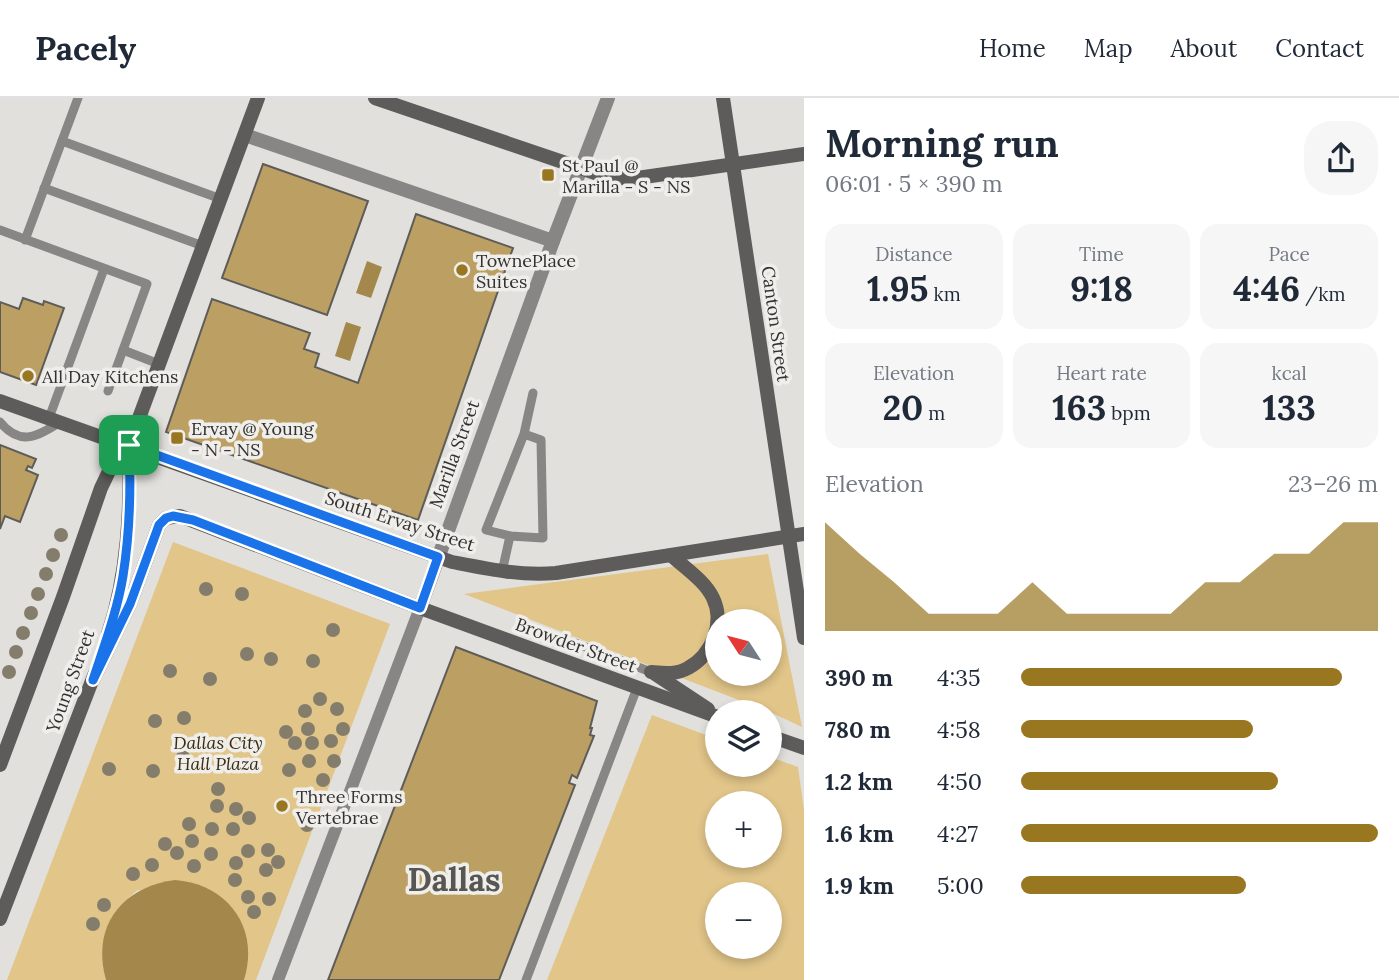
<!DOCTYPE html>
<meta charset="utf-8">
<style>
body{margin:0;font-family:Lora,serif;background:#f6f6f7;color:#1f2937;height:100vh;display:flex;flex-direction:column;font-size:26px;white-space:nowrap}
*{box-sizing:border-box;margin:0}
p{font-size:23px;color:#747a83}
.icon{flex:none;width:38px;height:38px;fill:none;stroke:currentColor;stroke-width:2;stroke-linecap:round;stroke-linejoin:round}
.map{position:relative;flex:1;overflow:hidden}
.details{display:flex;flex-direction:column;background:#fff;width:595px}
.details>*{flex:none}
.needle{width:46px;rotate:306deg}
.fabs{position:absolute;left:705px;top:511px;display:grid;gap:14px}
.fabs a{display:grid;place-items:center;width:77px;height:77px;border-radius:50%;background:#fff;box-shadow:0 4px 10px #0003;font-size:35px}
.pin{position:absolute;display:grid;place-items:center;width:60px;height:60px;color:#fff;margin:-30px;border-radius:14px;box-shadow:0 4px 10px #0006}
.round{display:grid;place-items:center;flex:none;width:74px;height:74px;border-radius:28px;background:#f6f6f7}
.head{display:flex;align-items:center;justify-content:space-between;height:119px;padding:0 21px}
h1{font-size:38px;font-weight:700;line-height:52px}
.stats{display:grid;grid-template-columns:repeat(3,1fr);gap:10px;height:119px;padding:7px 21px}
.stats div{display:grid;align-content:center;border-radius:18px;background:#f6f6f7;text-align:center}
.stats b{font-size:35px;font-weight:700}
.stats small{font-size:19px;font-weight:400}
.stats p{font-size:19px}
.chart{height:196px;padding:14px 21px}
.chart p{display:flex;justify-content:space-between}
.chart svg{width:100%;height:126px;margin-top:7px;fill:#997620;opacity:.7}
ul{padding:0 21px;list-style:none;font-size:23px}
li{display:grid;grid-template-columns:112px 84px 1fr;align-items:center;height:52px}
li i{height:18px;border-radius:9px;background:#997620}
header{display:flex;align-items:center;gap:42px;box-sizing:border-box;height:98px;padding:0 35px;background:#fff;border-bottom:2px solid #e0e1e3}
header strong{font-size:33px}
nav{display:flex;gap:38px;margin-inline-start:auto;font-size:24px}
main{display:flex;flex:1;min-height:0}
.map>svg:first-child{display:block}
.green{fill:#e1c589;fill-rule:evenodd}
.water{fill:#a3874b}
.building{fill:#bca063;stroke:#5e5c59;stroke-width:2}
.lines{fill:none;stroke-linecap:round;stroke-linejoin:round}
.service{stroke:#878685;stroke-width:9}
.pedestrian{stroke:#878685;stroke-width:12}
.minor{stroke:#878685;stroke-width:14}
.secondary{stroke:#5d5c5a;stroke-width:14}
.tree{fill:#857d6c}
.route-casing{stroke:#fff;stroke-width:14}
.route{stroke:#1a73e8;stroke-width:9}
.poi-dot{fill:#997620;stroke:#efeeea;stroke-width:2.5}
.labels{text-anchor:middle;dominant-baseline:central;stroke-width:7;stroke-linejoin:round;paint-order:stroke}
.poi-label{font-size:18px;fill:#333231;stroke:#efeeea;text-anchor:start}
.street-label{font-size:18px;fill:#333231;stroke:#efeeea}
.park-label{font-size:18px;font-style:italic;fill:#392c10;stroke:#efeeea}
.town-label{font-size:32px;font-weight:bold;fill:#585653;stroke:#efeeea}
</style>
<header>
<strong>Pacely</strong>
<nav><a>Home</a><a>Map</a><a>About</a><a>Contact</a></nav>
</header>
<main>
<div class="map">
<svg width="804" height="882" viewBox="0 0 804 882">
<rect width="100%" height="100%" fill="#e2e0dc"/>
<!-- green -->
<g class="green">
<path d="M173,444L390,526L256,882H244C251,857 246,830 231,808L138,792C107,815 96,845 106,882H7Z"/>
<path d="M768,456L802,629L770,614L464,496ZM718,523H770V576H718Z"/>
<path d="M652,617L717,641L718,667H770V659L798,669L804,712V882H547ZM718,705H770V758H718ZM718,796H770V849H718Z"/>
</g>
<!-- water -->
<g class="water">
<polygon points="367,163 382,169 371,200 356,195"/>
<polygon points="346,224 361,229 350,263 335,258"/>
<path d="M175,782C228,786 260,830 244,882H106C91,829 121,789 175,782Z"/>
</g>
<!-- building -->
<g class="building">
<polygon points="263,66 368,103 327,217 222,180"/>
<polygon points="416,116 513,150 418,422 166,334 212,201 310,235 304,251 319,256 315,269 358,285"/>
<polygon points="23,200 43,207 44,203 64,210 36,287 0,274 0,204 19,211"/>
<polygon points="0,347 36,361 32,370 28,368 26,372 38,377 20,424 5,418 0,431"/>
<polygon points="456,549 597,603 590,630 592,630 590,637 594,638 577,680 572,677 569,685 575,687 499,882 328,882"/>
</g>
<g class="lines">
<!-- service -->
<g class="service">
<polyline points="62,43 221,101"/>
<polyline points="44,90 203,148"/>
<polyline points="0,132 147,186 108,293"/>
<polyline points="25,142 78,0"/>
<polyline points="123,252 159,266"/>
<polyline points="49,320 104,171"/>
<path d="M0,324C20,349 39,338 60,324"/>
<polyline points="524,336 541,342 543,440 510,438 486,432 524,336 533,295"/>
<polyline points="502,474 510,438"/>
<polyline points="562,540 651,574"/>
<polyline points="526,882 637,590"/>
</g>
<!-- pedestrian -->
<polyline class="pedestrian" points="278,882 420,510"/>
<!-- minor -->
<g class="minor">
<polyline points="245,37 553,143"/>
<polyline points="420,510 553,143 608,0"/>
</g>
<!-- secondary -->
<g class="secondary">
<polyline points="375,0 604,78 630,81 804,56"/>
<polyline points="723,0 804,540"/>
<path d="M0,303L452,464C488,471 520,478 556,475L804,436"/>
<path d="M108,536C128,476 131,410 129,347"/>
<path d="M651,574C663,575 676,577 688,570C712,557 725,525 713,500C705,483 685,470 671,457"/>
<polyline points="655,576 708,611"/>
<polyline points="93,582 130,506 159,427 166,420 180,418 420,510 718,619"/>
<polyline points="770,638 804,650"/>
<polyline points="0,667 63,499 101,390 111,369 129,347 258,0"/>
<polyline points="0,821 95,575"/>
</g>
</g>
<!-- trees -->
<g class="tree">
<circle cx="61" cy="437" r="7"/>
<circle cx="53" cy="457" r="7"/>
<circle cx="46" cy="476" r="7"/>
<circle cx="206" cy="491" r="7"/>
<circle cx="38" cy="496" r="7"/>
<circle cx="242" cy="496" r="7"/>
<circle cx="31" cy="515" r="7"/>
<circle cx="333" cy="532" r="7"/>
<circle cx="23" cy="535" r="7"/>
<circle cx="16" cy="554" r="7"/>
<circle cx="247" cy="556" r="7"/>
<circle cx="271" cy="561" r="7"/>
<circle cx="313" cy="563" r="7"/>
<circle cx="170" cy="573" r="7"/>
<circle cx="9" cy="574" r="7"/>
<circle cx="210" cy="581" r="7"/>
<circle cx="320" cy="601" r="7"/>
<circle cx="337" cy="611" r="7"/>
<circle cx="305" cy="613" r="7"/>
<circle cx="184" cy="620" r="7"/>
<circle cx="155" cy="623" r="7"/>
<circle cx="308" cy="631" r="7"/>
<circle cx="343" cy="631" r="7"/>
<circle cx="286" cy="634" r="7"/>
<circle cx="331" cy="643" r="7"/>
<circle cx="295" cy="645" r="7"/>
<circle cx="312" cy="645" r="7"/>
<circle cx="183" cy="659" r="7"/>
<circle cx="309" cy="663" r="7"/>
<circle cx="334" cy="663" r="7"/>
<circle cx="109" cy="671" r="7"/>
<circle cx="289" cy="672" r="7"/>
<circle cx="153" cy="673" r="7"/>
<circle cx="323" cy="682" r="7"/>
<circle cx="218" cy="691" r="7"/>
<circle cx="312" cy="701" r="7"/>
<circle cx="217" cy="708" r="7"/>
<circle cx="236" cy="711" r="7"/>
<circle cx="249" cy="720" r="7"/>
<circle cx="189" cy="726" r="7"/>
<circle cx="307" cy="727" r="7"/>
<circle cx="212" cy="731" r="7"/>
<circle cx="233" cy="731" r="7"/>
<circle cx="192" cy="743" r="7"/>
<circle cx="165" cy="746" r="7"/>
<circle cx="268" cy="752" r="7"/>
<circle cx="248" cy="753" r="7"/>
<circle cx="177" cy="755" r="7"/>
<circle cx="211" cy="756" r="7"/>
<circle cx="278" cy="764" r="7"/>
<circle cx="236" cy="765" r="7"/>
<circle cx="152" cy="767" r="7"/>
<circle cx="194" cy="768" r="7"/>
<circle cx="266" cy="772" r="7"/>
<circle cx="133" cy="776" r="7"/>
<circle cx="235" cy="782" r="7"/>
<circle cx="248" cy="799" r="7"/>
<circle cx="269" cy="801" r="7"/>
<circle cx="104" cy="807" r="7"/>
<circle cx="254" cy="814" r="7"/>
<circle cx="93" cy="826" r="7"/>
</g>
<g class="lines">
<!-- route casing -->
<g class="route-casing">
<path id="route" d="M129,347L438,459L420,510L193,422L173,418L166,420L159,427L130,506L93,582C104,548 117,514 123,478C130,434 131,391 129,347Z"/>
</g>
<!-- route -->
<use href="#route" class="route"/>
</g>
<!-- markers -->
<g class="poi-dot">
<rect x="541" y="70" width="14" height="14" rx="3.5"/>
<circle cx="462" cy="172" r="7"/>
<circle cx="28" cy="278" r="7"/>
<rect x="170" y="333" width="14" height="14" rx="3.5"/>
<circle cx="282" cy="708" r="7"/>
</g>
<g class="labels">
<!-- poi labels -->
<g class="poi-label">
<text x="562" y="67">St Paul @<tspan x="562" dy="21">Marilla - S - NS</tspan></text>
<text x="476" y="162">TownePlace<tspan x="476" dy="21">Suites</tspan></text>
<text x="42" y="278">All Day Kitchens</text>
<text x="191" y="330">Ervay @ Young<tspan x="191" dy="21">- N - NS</tspan></text>
<text x="296" y="698">Three Forms<tspan x="296" dy="21">Vertebrae</tspan></text>
</g>
<!-- street labels -->
<g class="street-label">
<text transform="translate(776 226) rotate(82)">Canton Street</text>
<text transform="translate(454 356) rotate(-70)">Marilla Street</text>
<text transform="translate(400 423) rotate(18)">South Ervay Street</text>
<text transform="translate(576 547) rotate(20)">Browder Street</text>
<text transform="translate(70 583) rotate(-70)">Young Street</text>
</g>
<!-- park labels -->
<g class="park-label">
<text x="218" y="644">Dallas City<tspan x="218" dy="21">Hall Plaza</tspan></text>
</g>
<!-- town labels -->
<g class="town-label">
<text x="454" y="781">Dallas</text>
</g>
</g>
</svg>
<div class="fabs">
<a><svg class="needle" viewBox="-14 -14 28 28"><path d="M0-13l5 13h-10z" fill="#e53935"/><path d="M0 13l5-13h-10z" fill="#747a83"/></svg></a>
<a><svg class="icon" aria-label="layers" viewBox="0 0 24 24"><path d="M12 4l9 5-9 5-9-5zM3 14l9 5 9-5"/></svg></a>
<a>+</a>
<a>−</a>
</div>
<div class="pin" style="left:129px;top:347px;background:#1e9e55"><svg class="icon" aria-label="arrive" viewBox="0 0 24 24"><path d="M6 21V4h12l-3 4 3 4H6"/></svg></div>
</div>
<section class="details">
<div class="head"><div><h1>Morning run</h1><p>06:01 · 5 × 390 m</p></div><a class="round"><svg class="icon" aria-label="share" viewBox="0 0 24 24"><path d="M12 15V3M7 8l5-5 5 5M5 13v7h14v-7"/></svg></a></div>
<div class="stats">
<div><p>Distance</p><b>1.95<small> km</small></b></div>
<div><p>Time</p><b>9:18</b></div>
<div><p>Pace</p><b>4:46<small> /km</small></b></div>
</div>
<div class="stats">
<div><p>Elevation</p><b>20<small> m</small></b></div>
<div><p>Heart rate</p><b>163<small> bpm</small></b></div>
<div><p>kcal</p><b>133</b></div>
</div>
<div class="chart"><p><span>Elevation</span>23–26 m</p>
<svg viewBox="0 0 160 44" preserveAspectRatio="none"><path d="M0 44V6L10 17L20 27L30 38L40 38L50 38L60 27L70 38L80 38L90 38L100 38L110 27L120 27L130 17L140 17L150 6L160 6V44z"/></svg>
</div>
<ul>
<li><b>390 m</b>4:35<i style="width:90%"></i></li>
<li><b>780 m</b>4:58<i style="width:65%"></i></li>
<li><b>1.2 km</b>4:50<i style="width:72%"></i></li>
<li><b>1.6 km</b>4:27<i style="width:100%"></i></li>
<li><b>1.9 km</b>5:00<i style="width:63%"></i></li>
</ul>
</section>
</main>
